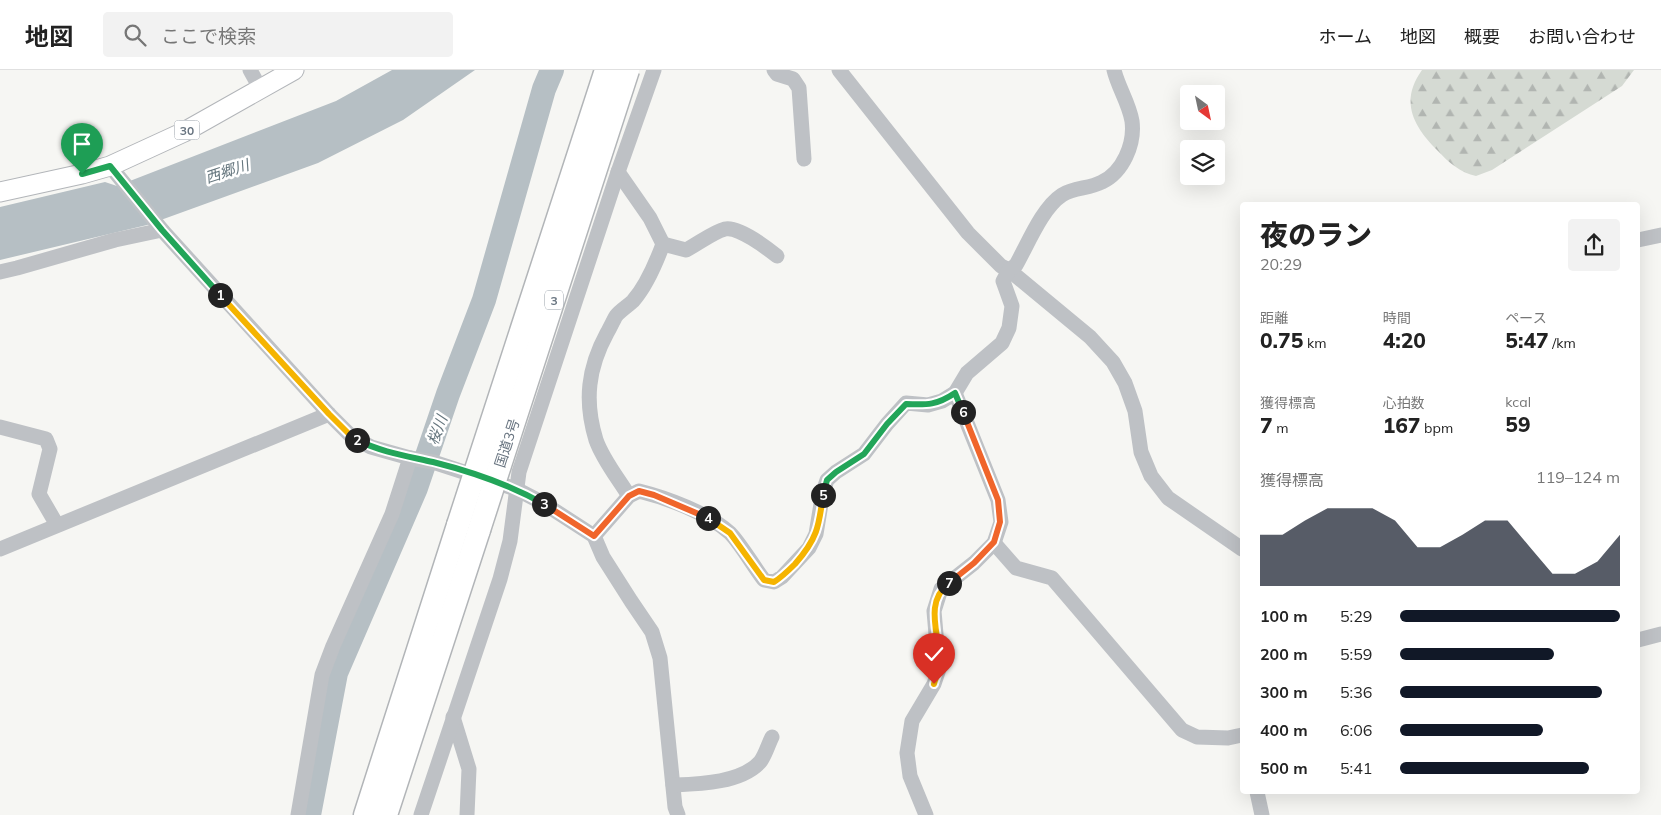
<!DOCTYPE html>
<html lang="ja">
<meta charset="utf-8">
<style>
body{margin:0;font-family:Mulish,"Noto Sans JP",sans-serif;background:#f2f2f2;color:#222;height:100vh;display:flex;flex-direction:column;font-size:19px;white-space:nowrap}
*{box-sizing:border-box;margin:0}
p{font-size:16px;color:#767676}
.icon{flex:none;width:28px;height:28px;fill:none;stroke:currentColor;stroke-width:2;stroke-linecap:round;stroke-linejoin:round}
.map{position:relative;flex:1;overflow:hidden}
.panel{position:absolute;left:1240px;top:132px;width:400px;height:592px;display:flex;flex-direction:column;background:#fff;border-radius:5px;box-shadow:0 5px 20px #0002}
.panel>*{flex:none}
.needle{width:32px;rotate:147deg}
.tools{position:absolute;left:1180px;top:15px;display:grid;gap:10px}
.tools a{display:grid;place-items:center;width:45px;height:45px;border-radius:5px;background:#fff;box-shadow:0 5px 20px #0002;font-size:25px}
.pin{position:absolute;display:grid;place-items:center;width:42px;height:42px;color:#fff;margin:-51px -21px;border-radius:50% 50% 50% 0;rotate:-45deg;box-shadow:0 0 5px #0007}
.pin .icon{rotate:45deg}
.km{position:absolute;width:25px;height:25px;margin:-12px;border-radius:50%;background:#222;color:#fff;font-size:14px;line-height:25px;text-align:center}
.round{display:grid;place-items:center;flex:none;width:52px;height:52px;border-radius:5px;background:#f2f2f2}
.head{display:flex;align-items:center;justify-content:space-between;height:85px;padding:0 20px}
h1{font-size:28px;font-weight:800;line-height:38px}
.figures{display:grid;grid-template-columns:repeat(3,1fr);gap:8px;height:85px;padding:5px 20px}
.figures div{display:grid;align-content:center}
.figures b{font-size:21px;font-weight:800}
.figures small{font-size:14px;font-weight:400}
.figures p{font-size:14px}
.chart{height:140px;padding:10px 20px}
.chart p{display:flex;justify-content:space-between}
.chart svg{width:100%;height:90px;margin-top:5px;fill:#111827;opacity:.7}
ul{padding:0 20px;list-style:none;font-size:16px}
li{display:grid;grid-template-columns:80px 60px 1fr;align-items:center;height:38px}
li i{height:12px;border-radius:6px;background:#111827}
header{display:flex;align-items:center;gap:30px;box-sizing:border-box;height:70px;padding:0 25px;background:#fff;border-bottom:1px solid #e0e0e0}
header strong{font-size:24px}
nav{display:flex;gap:28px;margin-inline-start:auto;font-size:18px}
.search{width:350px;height:45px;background:#f2f2f2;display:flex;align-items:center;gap:12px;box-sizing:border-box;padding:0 18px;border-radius:5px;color:#767676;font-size:19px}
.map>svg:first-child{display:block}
.forest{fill:url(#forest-firs)}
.water{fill:#b6bfc4}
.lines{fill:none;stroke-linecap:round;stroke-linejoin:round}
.river{stroke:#b6bfc4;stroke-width:24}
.major-casing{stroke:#b2b5b9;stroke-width:21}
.highway-casing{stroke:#b2b5b8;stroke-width:25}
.minor{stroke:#bec1c5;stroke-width:15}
.major{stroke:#fff;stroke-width:19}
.highway{stroke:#fff;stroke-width:22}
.highway-bridge-casing{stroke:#b2b5b8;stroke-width:25;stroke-linecap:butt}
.highway-bridge{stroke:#fff;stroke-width:22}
.split-1-casing{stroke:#fff;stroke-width:10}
.split-2-casing{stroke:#fff;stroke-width:10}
.split-3-casing{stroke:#fff;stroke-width:10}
.split-4-casing{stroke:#fff;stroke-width:10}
.split-5-casing{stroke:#fff;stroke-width:10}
.split-6-casing{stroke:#fff;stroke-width:10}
.split-7-casing{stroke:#fff;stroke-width:10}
.split-8-casing{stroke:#fff;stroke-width:10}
.split-1{stroke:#22a559;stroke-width:6}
.split-2{stroke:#f5b400;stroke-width:6}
.split-3{stroke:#22a559;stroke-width:6}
.split-4{stroke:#f0652b;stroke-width:6}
.split-5{stroke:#f5b400;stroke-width:6}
.split-6{stroke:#22a559;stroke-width:6}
.split-7{stroke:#f0652b;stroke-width:6}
.split-8{stroke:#f5b400;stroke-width:6}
.labels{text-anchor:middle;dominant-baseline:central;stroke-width:5;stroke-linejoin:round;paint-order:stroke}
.shield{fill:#fff;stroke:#969ea7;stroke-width:1}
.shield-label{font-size:12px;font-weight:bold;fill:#697581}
.street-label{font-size:14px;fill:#697581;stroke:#fff}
.water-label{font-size:15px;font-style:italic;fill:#64757d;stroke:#fff}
</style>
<header>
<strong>地図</strong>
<div class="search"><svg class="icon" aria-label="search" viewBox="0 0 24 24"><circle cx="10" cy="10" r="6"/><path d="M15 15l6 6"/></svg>ここで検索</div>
<nav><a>ホーム</a><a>地図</a><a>概要</a><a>お問い合わせ</a></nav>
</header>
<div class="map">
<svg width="1661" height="745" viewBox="0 0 1661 745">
<defs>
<pattern id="forest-firs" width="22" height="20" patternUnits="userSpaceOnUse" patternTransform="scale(1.25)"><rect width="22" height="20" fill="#d5dad3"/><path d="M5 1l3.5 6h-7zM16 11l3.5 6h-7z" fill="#b1b5b1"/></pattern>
</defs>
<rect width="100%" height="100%" fill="#f6f6f3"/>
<!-- forest -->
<path class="forest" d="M1422,0H1634L1622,16L1492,100L1476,106C1461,103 1448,92 1438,81C1414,57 1399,32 1422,0Z"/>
<!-- water -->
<polygon class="water" points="392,0 475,0 403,50 318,93 147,155 0,190 0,137 105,112 117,116 336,31"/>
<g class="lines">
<!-- river -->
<polyline class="river" points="309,745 336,603 416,418 448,324 484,230 544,19 552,0"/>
<!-- major casing -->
<g class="major-casing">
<polyline id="major" points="0,122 82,104 110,96 184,62 294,0"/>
</g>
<!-- highway casing -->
<g class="highway-casing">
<g id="highway">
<polyline points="365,745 458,455"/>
<polyline points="386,745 479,460"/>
</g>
</g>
<!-- minor -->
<g class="minor">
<polyline points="250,0 261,20"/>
<polyline points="774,0 777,4 793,9 799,18 804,89"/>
<polyline points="839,0 968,163 1001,196 1009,200 1090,267 1113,292 1125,313 1135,341 1141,382 1151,406 1168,428 1242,479"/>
<polyline points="110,96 162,160 329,344 352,367 371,377 410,388 433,392 516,419 543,433 594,466 603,487 631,531 652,562 660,588 675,737 678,745"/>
<path d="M618,102L650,148L663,174C656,193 647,215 633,231C628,236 621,240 616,246C613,251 610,258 607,263C588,298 584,331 596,370C603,390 618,408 629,426"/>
<polyline points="1638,170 1661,165"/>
<path d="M663,174L686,180C698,174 713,162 725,159C738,156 767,178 777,186"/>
<polyline points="0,202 17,198 115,170 162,160"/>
<polyline points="0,357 46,369 50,379 39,424 57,455"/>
<path d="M594,466L629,426L639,421C667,428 708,443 730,463C740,473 754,497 764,510L774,512L782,507L809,478L816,464L823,422L827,410L836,402L864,384L887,354L906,333L928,335L942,331L955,323L967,303L1002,273L1009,258L1012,236L1003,211L1009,200L1016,195C1028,174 1042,138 1062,125C1074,117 1089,119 1102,112C1123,102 1135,74 1132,51C1129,33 1118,17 1114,0"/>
<polyline points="994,473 1016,498 1052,508 1182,660 1197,667 1228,668 1242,665"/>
<polyline points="0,479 329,344"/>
<polyline points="1638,570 1661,564"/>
<polyline points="453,647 469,699 467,745"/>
<path d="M673,715C699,714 741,713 760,692C765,686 768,675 772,667"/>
<polyline points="1257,722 1262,745"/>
<polyline points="298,745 322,605 333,576 392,444 410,388"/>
<polyline points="421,745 500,509 510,471 519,402 618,102 654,0"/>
<polyline points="926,745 910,706 907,683 912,651 934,614 939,599 934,541 941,519 974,493 994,473 1001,452 998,430 955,323"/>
</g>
<!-- major -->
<use href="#major" class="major"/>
<!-- highway -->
<use href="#highway" class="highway"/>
<!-- highway-bridge casing -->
<g class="highway-bridge-casing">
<g id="highway-bridge">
<polyline points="458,455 606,0"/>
<polyline points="479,460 628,0"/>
</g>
</g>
<!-- highway-bridge -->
<use href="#highway-bridge" class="highway-bridge"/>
</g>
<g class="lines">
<!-- split-1 casing -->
<g class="split-1-casing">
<polyline id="split-1" points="82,104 110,96 162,160 220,225"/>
</g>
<!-- split-2 casing -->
<g class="split-2-casing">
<polyline id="split-2" points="220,225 329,344 352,367 357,370"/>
</g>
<!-- split-3 casing -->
<g class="split-3-casing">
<path id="split-3" d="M357,370C381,382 407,386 433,392C469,401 512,416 544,434"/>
</g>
<!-- split-4 casing -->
<g class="split-4-casing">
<polyline id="split-4" points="544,434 594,466 629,426 639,421 654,425 708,448"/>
</g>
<!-- split-5 casing -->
<g class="split-5-casing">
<path id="split-5" d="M708,448L730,463L764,510L774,512C782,507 788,501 795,494C817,469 819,457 823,425"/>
</g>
<!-- split-6 casing -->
<g class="split-6-casing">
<path id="split-6" d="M823,425L827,410L836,402L864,384L887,354L906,334C928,335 937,335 955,323L963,342"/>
</g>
<!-- split-7 casing -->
<g class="split-7-casing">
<polyline id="split-7" points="949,513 974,493 994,472 1000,452 998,430 963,342"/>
</g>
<!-- split-8 casing -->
<g class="split-8-casing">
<path id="split-8" d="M934,614C935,609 938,604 939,599C943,570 921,535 949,513"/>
</g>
<!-- split-1 -->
<use href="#split-1" class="split-1"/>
<!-- split-2 -->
<use href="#split-2" class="split-2"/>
<!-- split-3 -->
<use href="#split-3" class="split-3"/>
<!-- split-4 -->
<use href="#split-4" class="split-4"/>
<!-- split-5 -->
<use href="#split-5" class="split-5"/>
<!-- split-6 -->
<use href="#split-6" class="split-6"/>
<!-- split-7 -->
<use href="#split-7" class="split-7"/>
<!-- split-8 -->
<use href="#split-8" class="split-8"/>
</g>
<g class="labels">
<!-- shield labels -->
<g class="shield">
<rect x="174.5" y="50.5" width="25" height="19" rx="4"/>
<rect x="545" y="220.5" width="18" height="19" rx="4"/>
</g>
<g class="shield-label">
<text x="187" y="60">30</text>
<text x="554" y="230">3</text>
</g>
<!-- street labels -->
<g class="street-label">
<text transform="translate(507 373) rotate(-72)">国道3号</text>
</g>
<!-- water labels -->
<g class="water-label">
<text transform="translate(227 101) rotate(-18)">西郷川</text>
<text transform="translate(437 360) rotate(-70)">桜川</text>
</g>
</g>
</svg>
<div class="tools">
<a><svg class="needle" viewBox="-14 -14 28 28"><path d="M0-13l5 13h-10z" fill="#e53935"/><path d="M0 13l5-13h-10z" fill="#767676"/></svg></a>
<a><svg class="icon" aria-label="layers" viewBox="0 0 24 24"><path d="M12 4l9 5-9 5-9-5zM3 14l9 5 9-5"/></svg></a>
</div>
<div class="pin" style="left:82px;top:104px;background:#1e9e55"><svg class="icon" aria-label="arrive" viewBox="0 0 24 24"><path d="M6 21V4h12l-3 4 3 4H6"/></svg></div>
<div class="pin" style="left:934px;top:614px;background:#d93025"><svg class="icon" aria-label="check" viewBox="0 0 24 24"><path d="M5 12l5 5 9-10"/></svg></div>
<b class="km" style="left:220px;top:225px">1</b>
<b class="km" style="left:357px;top:370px">2</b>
<b class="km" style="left:544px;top:434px">3</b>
<b class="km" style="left:708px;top:448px">4</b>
<b class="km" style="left:823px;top:425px">5</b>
<b class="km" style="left:963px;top:342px">6</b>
<b class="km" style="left:949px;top:513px">7</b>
<section class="panel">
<div class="head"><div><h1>夜のラン</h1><p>20:29</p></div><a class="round"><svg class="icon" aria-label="share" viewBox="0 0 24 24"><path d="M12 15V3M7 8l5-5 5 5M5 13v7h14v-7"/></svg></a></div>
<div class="figures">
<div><p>距離</p><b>0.75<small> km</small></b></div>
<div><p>時間</p><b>4:20</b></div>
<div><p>ペース</p><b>5:47<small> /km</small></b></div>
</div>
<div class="figures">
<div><p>獲得標高</p><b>7<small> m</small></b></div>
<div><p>心拍数</p><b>167<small> bpm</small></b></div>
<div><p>kcal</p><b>59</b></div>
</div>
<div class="chart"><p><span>獲得標高</span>119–124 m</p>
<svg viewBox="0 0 160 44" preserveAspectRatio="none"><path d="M0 44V19L10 19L20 12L30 6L40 6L50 6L60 12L70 25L80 25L90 19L100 12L110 12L120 25L130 38L140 38L150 32L160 19V44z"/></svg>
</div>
<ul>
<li><b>100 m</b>5:29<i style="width:100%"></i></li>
<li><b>200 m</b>5:59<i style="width:70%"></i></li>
<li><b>300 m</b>5:36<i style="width:92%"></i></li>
<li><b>400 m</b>6:06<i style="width:65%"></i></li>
<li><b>500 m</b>5:41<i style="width:86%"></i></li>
</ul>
</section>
</div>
